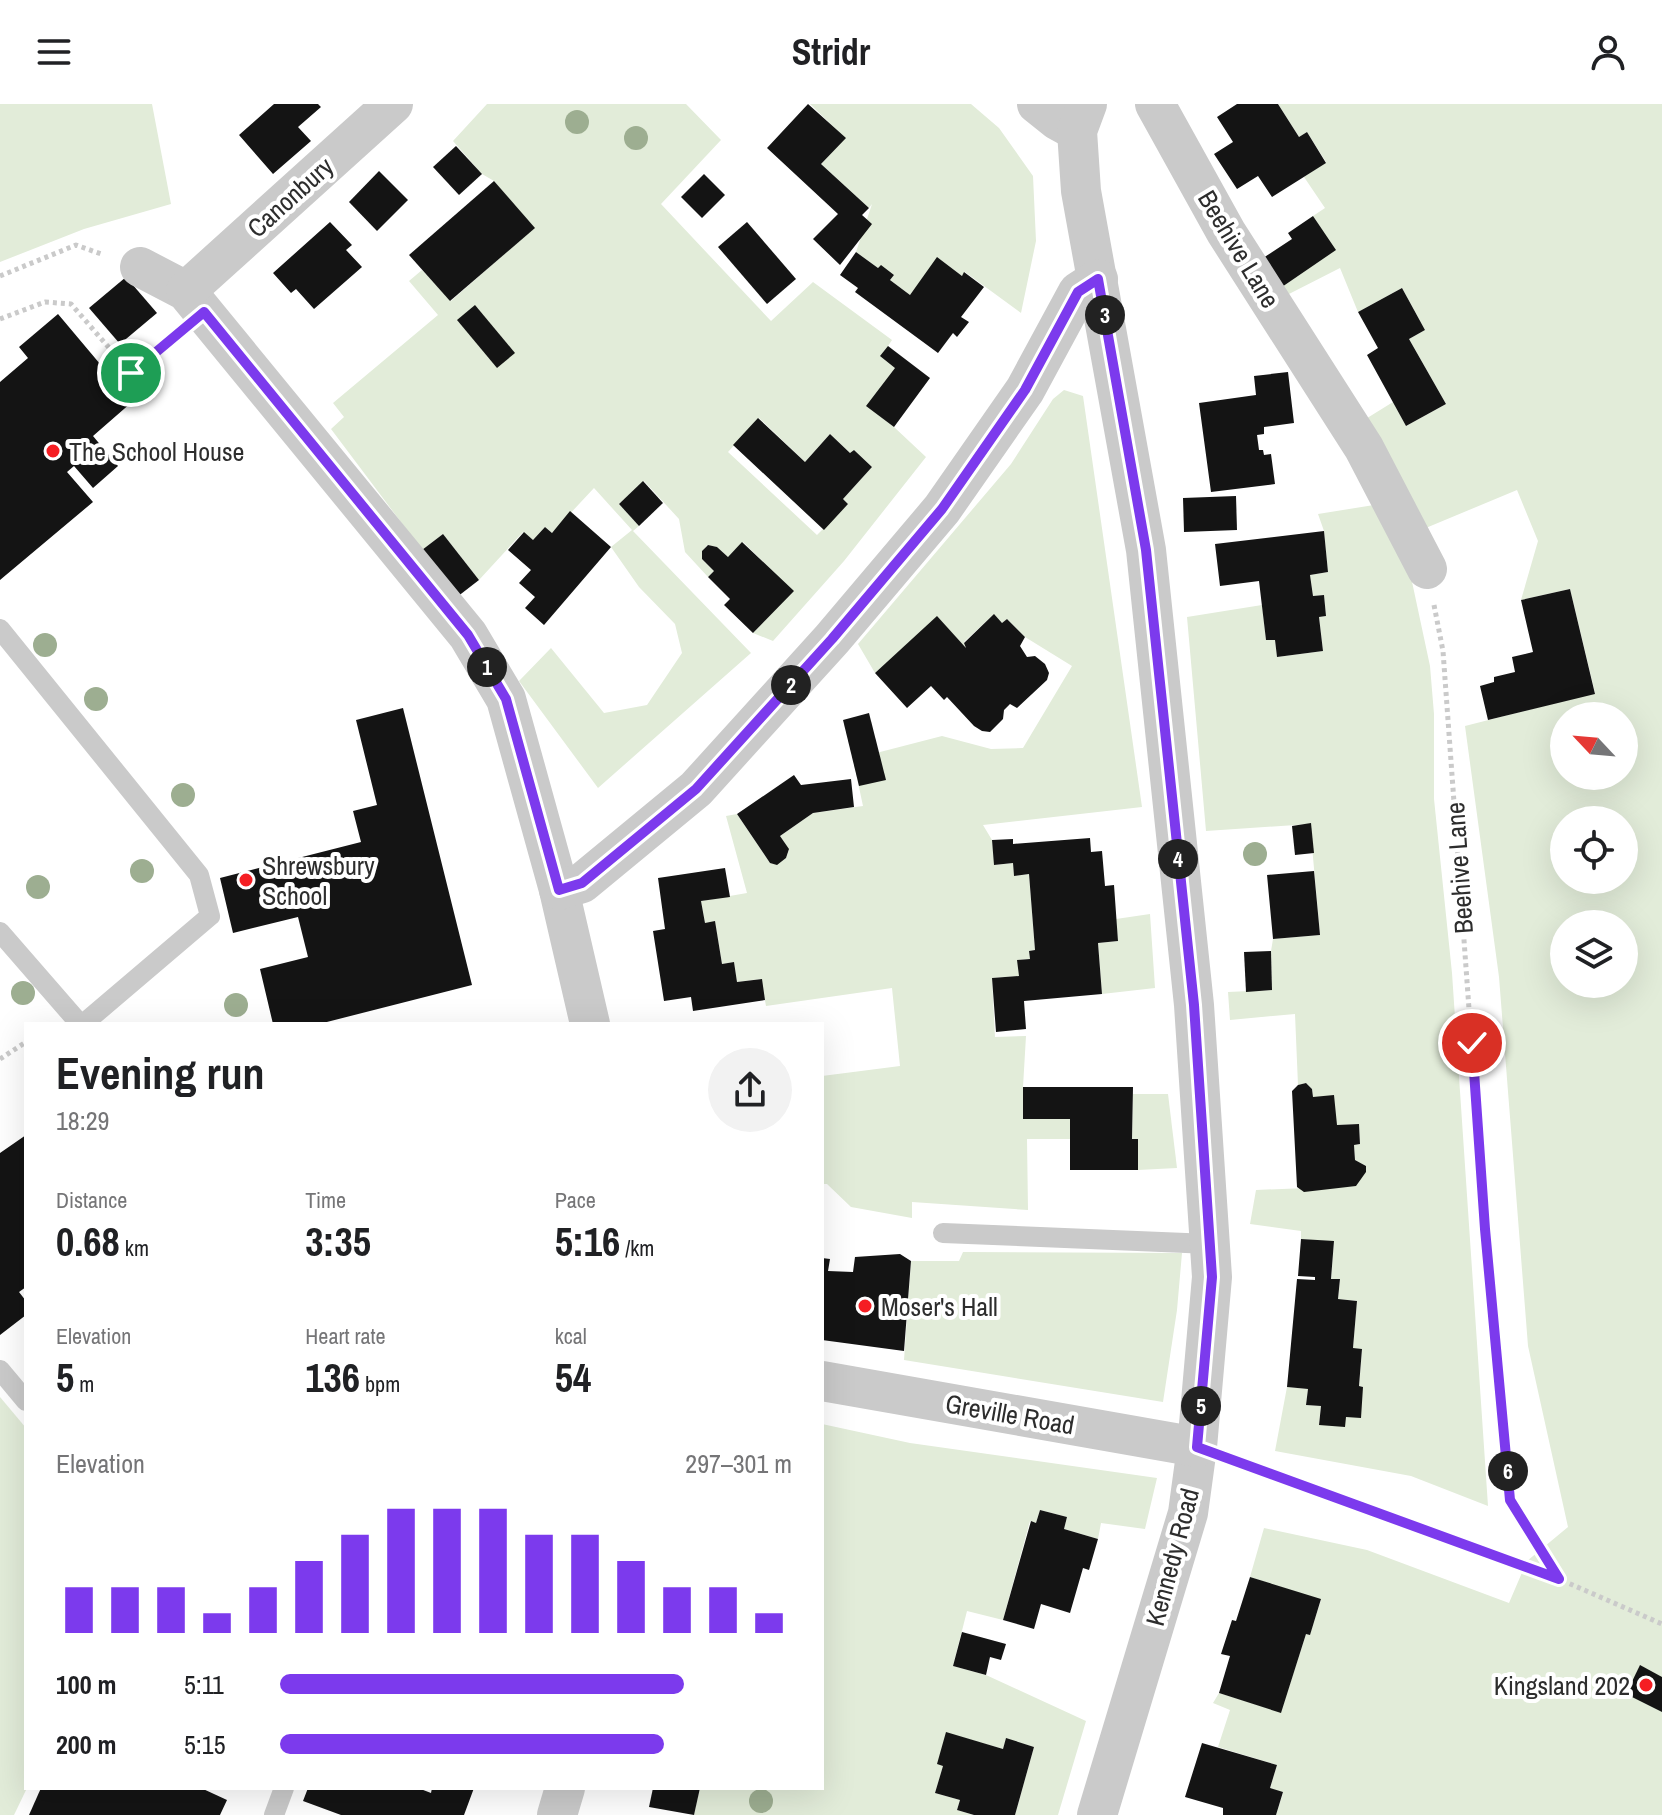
<!DOCTYPE html>
<meta charset="utf-8">
<style>
body{margin:0;font-family:"Archivo Narrow",sans-serif;background:#f2f2f2;color:#202124;height:100vh;display:flex;flex-direction:column;font-size:30px;white-space:nowrap}
*{box-sizing:border-box;margin:0}
p{font-size:26px;color:#757577}
.icon{flex:none;width:44px;height:44px;fill:none;stroke:currentColor;stroke-width:2;stroke-linecap:round;stroke-linejoin:round}
.map{position:relative;flex:1;overflow:hidden}
.sheet{position:absolute;left:24px;top:918px;width:800px;height:768px;display:flex;flex-direction:column;background:#fff;border-radius:0px;box-shadow:0 8px 32px #0002}
.sheet>*{flex:none}
.needle{width:52px;rotate:296deg}
.controls{position:absolute;left:1550px;top:598px;display:grid;gap:16px}
.controls a{display:grid;place-items:center;width:88px;height:88px;border-radius:50%;background:#fff;box-shadow:0 8px 32px #0002;font-size:40px}
.pin{position:absolute;display:grid;place-items:center;width:68px;height:68px;color:#fff;margin:-34px;border:4px solid #fff;border-radius:50%;box-shadow:0 2px 8px #0007}
.km{position:absolute;width:40px;height:40px;margin:-20px;border-radius:50%;background:#222;color:#fff;font-size:22px;line-height:40px;text-align:center}
.round{display:grid;place-items:center;flex:none;width:84px;height:84px;border-radius:42px;background:#f2f2f2}
.head{display:flex;align-items:center;justify-content:space-between;height:136px;padding:0 32px}
h1{font-size:44px;font-weight:800;line-height:60px}
.figures{display:grid;grid-template-columns:repeat(3,1fr);gap:12px;height:136px;padding:8px 32px}
.figures div{display:grid;align-content:center}
.figures b{font-size:40px;font-weight:800}
.figures small{font-size:22px;font-weight:400}
.figures p{font-size:22px}
.chart{height:224px;padding:16px 32px}
.chart p{display:flex;justify-content:space-between}
.chart svg{width:100%;height:144px;margin-top:8px;stroke:#7c3aed;stroke-width:6}
ul{padding:0 32px;list-style:none;font-size:26px}
li{display:grid;grid-template-columns:128px 96px 1fr;align-items:center;height:60px}
li i{height:20px;border-radius:10px;background:#7c3aed}
header{display:flex;justify-content:space-between;align-items:center;height:104px;padding:0 32px;background:#fff;font-size:36px;font-weight:800}
.map>svg:first-child{display:block}
.green{fill:#e2ecd9;fill-rule:evenodd}
.building{fill:#141414}
.lines{fill:none;stroke-linecap:round;stroke-linejoin:round}
.path{stroke:#cacaca;stroke-width:5;stroke-dasharray:4 4;stroke-linecap:butt}
.service{stroke:#cacaca;stroke-width:20}
.minor{stroke:#cacaca;stroke-width:40}
.tree{fill:#9dae91}
.route-casing{stroke:#fff;stroke-width:16}
.route{stroke:#7c3aed;stroke-width:10}
.poi-dot{fill:#f51e23;stroke:#fff;stroke-width:3}
.labels{text-anchor:middle;dominant-baseline:central;stroke-width:8;stroke-linejoin:round;paint-order:stroke}
.street-label{font-size:26px;fill:#2d2d2d;stroke:#fff}
.poi-label{font-size:26px;fill:#2d2d2d;stroke:#fff;text-anchor:start}
</style>
<header><svg class="icon" aria-label="menu" viewBox="0 0 24 24"><path d="M4 6h16M4 12h16M4 18h16"/></svg>Stridr<svg class="icon" aria-label="person" viewBox="0 0 24 24"><circle cx="12" cy="8" r="4"/><path d="M4 21q1-7 8-7t8 7"/></svg></header>
<div class="map">
<svg width="1662" height="1711" viewBox="0 0 1662 1711">
<rect width="100%" height="100%" fill="#fff"/>
<!-- green -->
<g class="green">
<polygon points="0,0 152,0 171,100 84,125 0,158"/>
<path d="M487,0H686L721,36L661,100L771,217L813,178L892,236L888,242L895,264L867,302L894,323L926,353L844,457L773,537L753,529L793,487L743,438L728,453L717,443L707,441L702,448V455L714,467L708,473L685,448L679,415L644,377L619,400L639,422L633,427L751,549L598,684L519,577L551,544L604,609L647,601L682,549L675,520L639,483L611,443L632,426L594,384L552,429L545,423L533,436L523,428L479,476L443,430L422,446L331,325L344,313L333,299L438,211L409,177L422,166L451,197L534,124L494,77L482,70L453,37ZM759,314L805,358L830,330L850,349L854,346L872,363L843,395L848,400L817,431L728,348Z"/>
<polygon points="810,0 971,0 999,24 1033,72 1036,137 1021,209 965,168 962,172 938,154 910,191 890,176 894,171 881,162 878,164 856,148 872,100 869,104 821,60 845,34"/>
<path d="M1278,0H1662V1711H1276L1283,1689L1270,1684L1277,1661L1218,1643L1230,1606L1213,1599L1219,1589L1281,1608L1306,1530H1310L1321,1496L1250,1473L1264,1424L1367,1446L1509,1499L1527,1457L1568,1423L1528,1242L1499,873L1465,622L1595,589L1570,485L1521,496L1538,437L1517,386L1421,426L1364,316L1393,298L1406,322L1446,300L1409,235L1425,226L1402,184L1358,208L1340,164L1287,191L1279,185L1335,146L1313,112L1325,104L1304,73L1326,58L1307,28L1299,33ZM1564,612H1624V672H1564ZM1564,716H1624V776H1564ZM1564,820H1624V880H1564Z"/>
<polygon points="1064,286 1083,292 1142,703 983,721 992,736 995,761 1013,759 1014,772 1029,770 1035,846 1029,847 1030,855 1018,856 1019,872 992,874 995,933 1026,932 1023,983 1070,1015 1070,1035 1027,1035 1028,1106 912,1098 912,1114 851,1103 827,1080 822,1080 822,972 900,962 892,884 766,902 761,875 737,878 734,858 722,860 715,818 705,819 701,797 747,789 726,712 737,710 770,759 777,760 786,754 789,746 780,732 813,709 863,702 853,655 942,632 991,645 1023,644 1072,562 1025,533 1007,515 1002,519 993,511 964,538 966,544 937,513 875,569 858,540 1011,360 1053,295"/>
<polygon points="1374,401 1408,459 1430,562 1434,610 1434,695 1452,869 1488,1402 1411,1372 1275,1347 1287,1283 1308,1285 1306,1301 1321,1302 1319,1320 1346,1313 1363,1283 1359,1282 1362,1246 1353,1244 1357,1197 1338,1195 1340,1176 1331,1175 1334,1138 1301,1135 1301,1127 1250,1120 1256,1086 1355,1082 1366,1068 1366,1062 1355,1056 1354,1041 1360,1040 1359,1020 1337,1021 1313,993 1312,985 1306,979 1298,981 1295,910 1230,916 1228,888 1272,886 1271,847 1273,835 1320,831 1310,720 1206,727 1187,513 1262,501 1266,536 1275,536 1277,553 1323,547 1319,513 1326,512 1324,491 1313,492 1310,471 1328,468 1324,427 1318,410"/>
<polygon points="1150,810 1155,884 1102,890 1098,839 1118,837 1116,815"/>
<polygon points="1133,990 1168,990 1177,1064 1138,1066 1132,1035"/>
<polygon points="963,1148 1182,1149 1177,1206 1163,1298 904,1256 911,1157 959,1157"/>
<polygon points="0,1293 26,1324 27,1684 14,1711 0,1711"/>
<polygon points="822,1320 910,1339 1157,1374 1145,1425 1101,1419 1098,1435 1064,1425 1067,1413 1040,1406 1036,1419 1030,1417 1003,1516 967,1507 953,1562 986,1571 1086,1617 1058,1711 1015,1711 1034,1643 1006,1635 1003,1645 947,1629 943,1662 935,1689 960,1696 957,1706 974,1711 694,1711 700,1684 822,1684"/>
</g>
<!-- building -->
<g class="building">
<polygon points="274,0 318,0 321,3 298,23 311,37 273,70 239,31"/>
<polygon points="808,0 846,34 821,60 869,104 862,111 872,120 840,161 813,135 838,110 767,44"/>
<polygon points="1237,0 1278,0 1299,33 1307,28 1326,59 1272,93 1258,72 1237,85 1214,50 1233,38 1217,13"/>
<polygon points="456,42 482,70 459,91 433,63"/>
<polygon points="379,67 408,96 377,127 349,98"/>
<polygon points="704,70 725,91 702,114 681,93"/>
<polygon points="494,77 535,124 450,197 409,151"/>
<polygon points="1313,112 1336,146 1279,185 1260,156 1292,135 1288,129"/>
<polygon points="330,118 352,141 346,146 362,163 314,205 296,185 291,189 273,169"/>
<polygon points="747,118 796,175 767,200 718,143"/>
<polygon points="856,148 878,164 881,161 894,171 890,176 910,191 937,153 962,172 964,168 984,183 961,213 969,218 957,233 953,229 938,249 855,188 858,184 840,171"/>
<polygon points="126,173 157,209 120,240 89,204"/>
<polygon points="1402,184 1425,226 1409,235 1446,300 1406,322 1367,251 1378,244 1358,208"/>
<polygon points="475,201 515,249 497,264 457,216"/>
<polygon points="58,210 132,298 93,332 118,362 93,384 74,362 67,368 93,398 0,476 0,278 28,254 19,243"/>
<polygon points="888,242 930,274 894,323 866,302 895,264 880,252"/>
<polygon points="1288,268 1294,319 1264,323 1264,330 1257,331 1259,346 1263,346 1264,351 1271,350 1275,380 1211,388 1199,299 1256,291 1254,272"/>
<polygon points="758,314 805,358 830,330 850,349 854,346 872,363 843,395 848,400 824,426 733,341"/>
<polygon points="643,377 663,399 639,422 619,400"/>
<polygon points="1236,392 1237,426 1184,428 1183,394"/>
<polygon points="570,407 611,443 544,521 525,504 535,493 519,479 531,466 508,446 524,428 533,436 545,423 552,429"/>
<polygon points="1324,427 1328,468 1310,471 1313,492 1324,491 1326,512 1319,513 1323,547 1277,553 1275,536 1266,536 1259,477 1220,482 1215,440"/>
<polygon points="443,430 479,476 457,493 422,446"/>
<polygon points="742,438 794,487 753,529 724,501 730,495 708,473 714,467 702,455 702,447 708,441 717,443 728,453"/>
<polygon points="1570,485 1595,590 1488,616 1480,582 1494,578 1494,573 1515,568 1512,553 1533,548 1521,496"/>
<polygon points="994,510 1002,519 1007,515 1025,533 1020,542 1027,553 1035,552 1045,560 1049,569 1047,576 1017,604 1010,600 1004,606 1003,615 990,628 982,627 974,622 947,593 944,596 931,582 907,604 875,569 937,512 966,544 964,539"/>
<polygon points="403,604 472,881 319,920 273,920 260,865 308,853 298,813 233,829 220,774 361,738 353,707 377,701 356,616"/>
<polygon points="869,609 886,676 859,682 843,616"/>
<polygon points="794,671 801,681 851,675 854,703 813,709 780,732 789,745 786,754 777,761 770,759 737,710"/>
<polygon points="1311,719 1314,749 1295,751 1292,722"/>
<polygon points="1090,734 1091,748 1102,747 1105,782 1114,781 1118,837 1098,839 1102,890 1024,897 1026,925 996,928 992,874 1019,872 1017,856 1030,855 1029,847 1035,846 1029,770 1014,772 1013,759 994,761 992,736 1013,735 1013,740"/>
<polygon points="725,764 730,793 701,797 705,819 715,817 722,860 734,858 737,878 762,875 765,896 693,907 691,893 664,897 653,827 665,825 658,774"/>
<polygon points="1314,767 1320,831 1273,835 1267,771"/>
<polygon points="1271,847 1272,886 1246,888 1244,848"/>
<polygon points="1306,979 1312,985 1313,993 1334,991 1337,1021 1359,1020 1360,1040 1354,1041 1355,1056 1366,1062 1366,1068 1356,1082 1304,1088 1297,1083 1292,987 1298,981"/>
<polygon points="1023,983 1133,983 1132,1035 1138,1035 1138,1066 1070,1066 1070,1015 1023,1015"/>
<polygon points="26,1031 26,1183 19,1188 26,1197 26,1211 0,1231 0,1049"/>
<polygon points="1301,1135 1334,1137 1331,1175 1340,1175 1338,1195 1357,1197 1353,1244 1362,1245 1359,1282 1363,1283 1361,1314 1346,1313 1345,1323 1319,1321 1321,1302 1306,1301 1308,1285 1287,1283 1297,1175 1315,1176 1315,1173 1298,1172"/>
<polygon points="900,1150 911,1157 904,1247 822,1236 822,1154 830,1155 828,1167 853,1168 855,1153"/>
<polygon points="1040,1406 1067,1413 1064,1425 1098,1435 1089,1466 1083,1464 1070,1509 1041,1500 1034,1525 1003,1516 1031,1417 1036,1419"/>
<polygon points="1250,1473 1321,1495 1310,1531 1306,1530 1281,1609 1219,1589 1230,1552 1221,1550 1232,1516 1236,1517"/>
<polygon points="962,1528 1006,1540 1001,1556 990,1553 986,1571 953,1562"/>
<polygon points="1640,1561 1662,1573 1662,1608 1626,1590"/>
<polygon points="946,1628 1003,1645 1006,1634 1034,1643 1015,1711 974,1711 957,1706 960,1696 935,1689 943,1662 937,1660"/>
<polygon points="1202,1639 1277,1661 1270,1684 1283,1688 1276,1711 1223,1711 1223,1704 1185,1693"/>
<polygon points="41,1684 201,1684 227,1696 220,1711 29,1711"/>
<polygon points="308,1684 418,1684 431,1689 432,1684 474,1684 464,1711 341,1711 303,1697"/>
<polygon points="653,1684 700,1684 694,1711 649,1703"/>
</g>
<g class="lines">
<!-- path -->
<g class="path">
<polyline points="0,172 76,141 104,151"/>
<polyline points="0,215 45,198 71,200 131,269 176,232"/>
<polyline points="1434,501 1443,547 1485,1125 1510,1396 1559,1475"/>
<polyline points="0,955 26,938"/>
<polyline points="1232,1355 1559,1475 1662,1520"/>
</g>
<!-- service -->
<g class="service">
<polyline points="0,525 199,771 210,812 83,920"/>
<polyline points="0,828 80,920"/>
<polyline points="943,1129 1210,1140"/>
<polyline points="0,1266 26,1297"/>
<polyline points="274,1711 284,1684"/>
</g>
<!-- minor -->
<g class="minor">
<polyline points="1037,0 1057,16 1077,27"/>
<polyline points="1087,0 1077,27 1081,87 1146,446 1194,901 1212,1173 1197,1343 1188,1409 1097,1711"/>
<polyline points="1155,0 1226,128 1364,344 1427,465"/>
<polyline points="140,163 186,187 468,531 506,595 559,786 590,920"/>
<polyline points="186,187 393,0"/>
<polyline points="559,786 582,779 696,685 832,535 942,405 1025,286 1078,188 1098,175"/>
<polyline points="822,1277 1197,1343"/>
<polyline points="557,1711 565,1684"/>
</g>
</g>
<!-- trees -->
<g class="tree">
<circle cx="577" cy="18" r="12"/>
<circle cx="636" cy="34" r="12"/>
<circle cx="45" cy="541" r="12"/>
<circle cx="96" cy="595" r="12"/>
<circle cx="183" cy="691" r="12"/>
<circle cx="1255" cy="750" r="12"/>
<circle cx="142" cy="767" r="12"/>
<circle cx="38" cy="783" r="12"/>
<circle cx="23" cy="889" r="12"/>
<circle cx="236" cy="901" r="12"/>
<circle cx="761" cy="1697" r="12"/>
</g>
<g class="lines">
<!-- route casing -->
<g class="route-casing">
<polyline id="route" points="131,269 204,208 468,531 506,595 559,786 582,779 696,685 832,535 942,405 1025,286 1078,188 1098,175 1146,446 1194,901 1212,1173 1197,1343 1559,1475 1510,1396 1485,1125 1472,939"/>
</g>
<!-- route -->
<use href="#route" class="route"/>
</g>
<!-- markers -->
<g class="poi-dot">
<circle cx="53" cy="347" r="8"/>
<circle cx="246" cy="776" r="8"/>
<circle cx="865" cy="1202" r="8"/>
<circle cx="1646" cy="1581" r="8"/>
</g>
<g class="labels">
<!-- street labels -->
<g class="street-label">
<text transform="translate(290 93) rotate(-42)">Canonbury</text>
<text transform="translate(1239 145) rotate(59)">Beehive Lane</text>
<text transform="translate(1459 764) rotate(-94)">Beehive Lane</text>
<text transform="translate(1010 1310) rotate(10)">Greville Road</text>
<text transform="translate(1172 1453) rotate(-75)">Kennedy Road</text>
</g>
<!-- poi labels -->
<g class="poi-label">
<text x="69" y="347">The School House</text>
<text x="262" y="761">Shrewsbury<tspan x="262" dy="30">School</tspan></text>
<text x="881" y="1202">Moser's Hall</text>
<text x="1630" y="1581" text-anchor="end">Kingsland 202</text>
</g>
</g>
</svg>
<div class="controls">
<a><svg class="needle" viewBox="-14 -14 28 28"><path d="M0-13l5 13h-10z" fill="#e53935"/><path d="M0 13l5-13h-10z" fill="#757577"/></svg></a>
<a><svg class="icon" aria-label="locate" viewBox="0 0 24 24"><circle cx="12" cy="12" r="6"/><path d="M12 2v4M12 18v4M2 12h4M18 12h4"/></svg></a>
<a><svg class="icon" aria-label="layers" viewBox="0 0 24 24"><path d="M12 4l9 5-9 5-9-5zM3 14l9 5 9-5"/></svg></a>
</div>
<div class="pin" style="left:131px;top:269px;background:#1e9e55"><svg class="icon" aria-label="arrive" viewBox="0 0 24 24"><path d="M6 21V4h12l-3 4 3 4H6"/></svg></div>
<div class="pin" style="left:1472px;top:939px;background:#d93025"><svg class="icon" aria-label="check" viewBox="0 0 24 24"><path d="M5 12l5 5 9-10"/></svg></div>
<b class="km" style="left:487px;top:563px">1</b>
<b class="km" style="left:791px;top:581px">2</b>
<b class="km" style="left:1105px;top:211px">3</b>
<b class="km" style="left:1178px;top:755px">4</b>
<b class="km" style="left:1201px;top:1302px">5</b>
<b class="km" style="left:1508px;top:1367px">6</b>
<section class="sheet">
<div class="head"><div><h1>Evening run</h1><p>18:29</p></div><a class="round"><svg class="icon" aria-label="share" viewBox="0 0 24 24"><path d="M12 15V3M7 8l5-5 5 5M5 13v7h14v-7"/></svg></a></div>
<div class="figures">
<div><p>Distance</p><b>0.68<small> km</small></b></div>
<div><p>Time</p><b>3:35</b></div>
<div><p>Pace</p><b>5:16<small> /km</small></b></div>
</div>
<div class="figures">
<div><p>Elevation</p><b>5<small> m</small></b></div>
<div><p>Heart rate</p><b>136<small> bpm</small></b></div>
<div><p>kcal</p><b>54</b></div>
</div>
<div class="chart"><p><span>Elevation</span>297–301 m</p>
<svg viewBox="0 0 160 44" preserveAspectRatio="none"><path d="M5 44V30M15 44V30M25 44V30M35 44V38M45 44V30M55 44V22M65 44V14M75 44V6M85 44V6M95 44V6M105 44V14M115 44V14M125 44V22M135 44V30M145 44V30M155 44V38"/></svg>
</div>
<ul>
<li><b>100 m</b>5:11<i style="width:79%"></i></li>
<li><b>200 m</b>5:15<i style="width:75%"></i></li>
</ul>
</section>
</div>
